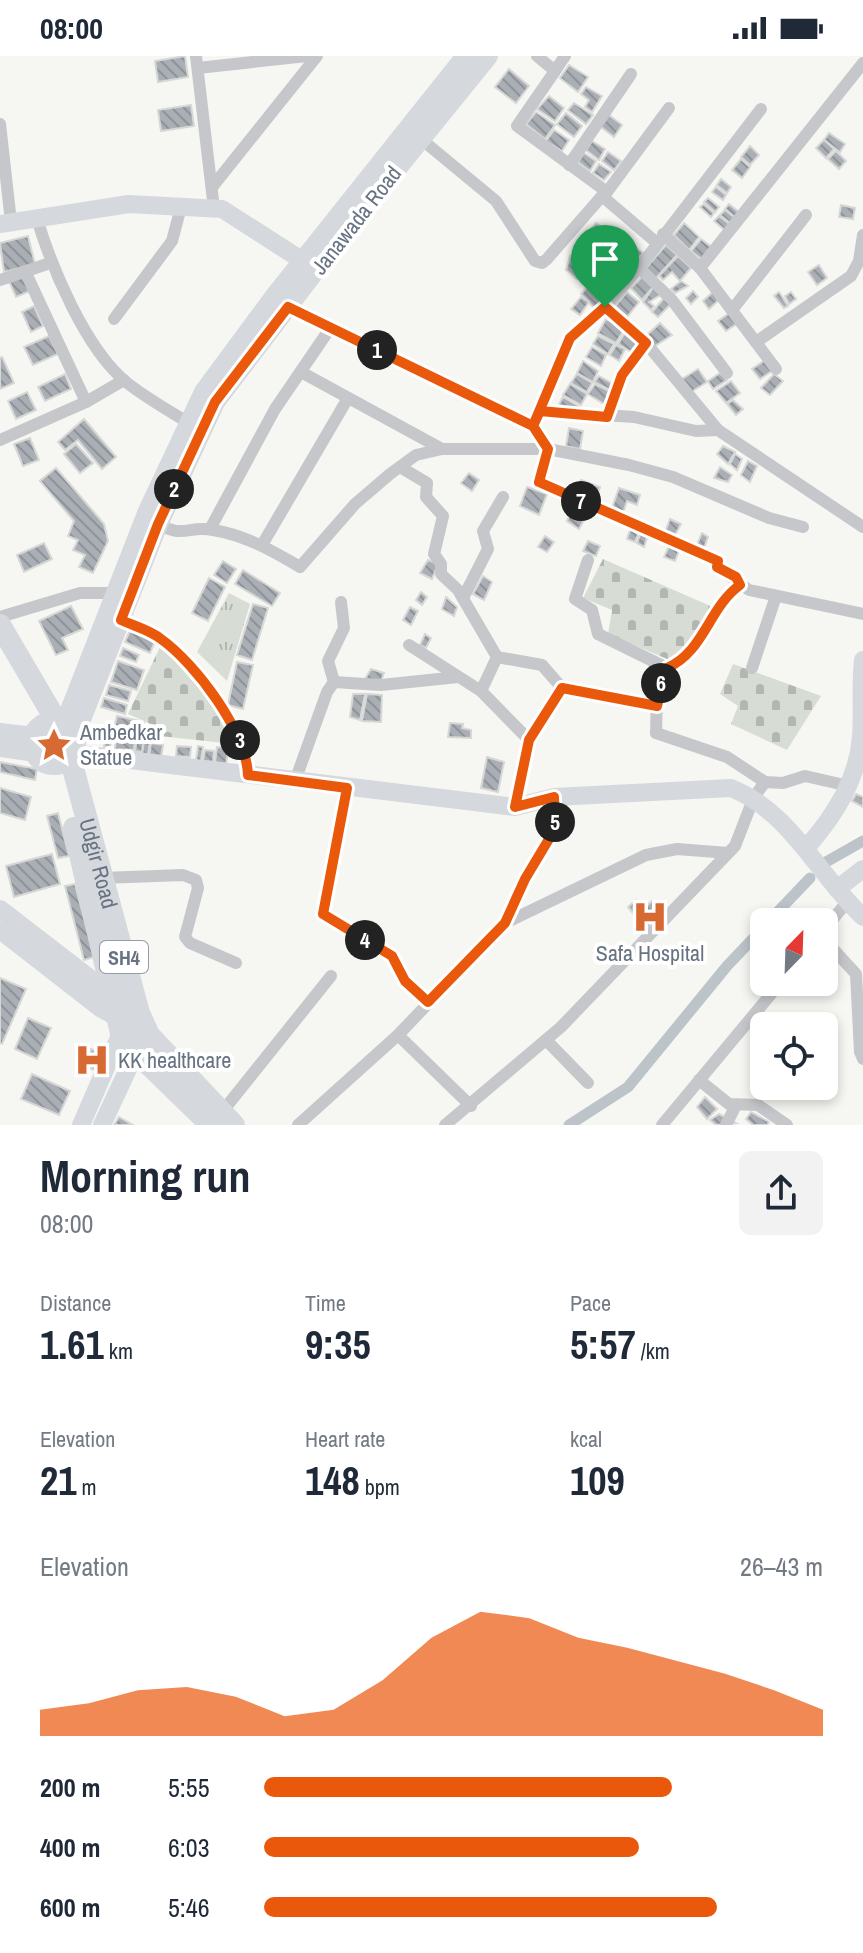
<!DOCTYPE html>
<meta charset="utf-8">
<style>
body{margin:0;font-family:"Archivo Narrow",sans-serif;background:#f2f2f3;color:#1f2937;height:100vh;display:flex;flex-direction:column;font-size:30px;white-space:nowrap}
*{box-sizing:border-box;margin:0}
p{font-size:26px;color:#747a83}
.icon{flex:none;width:44px;height:44px;fill:none;stroke:currentColor;stroke-width:2;stroke-linecap:round;stroke-linejoin:round}
.map{position:relative;height:1069px;overflow:hidden}
.drawer{display:flex;flex-direction:column;background:#fff;flex:1}
.drawer>*{flex:none}
.needle{width:52px;rotate:23deg}
.fabs{position:absolute;left:750px;top:852px;display:grid;gap:16px}
.fabs a{display:grid;place-items:center;width:88px;height:88px;border-radius:12px;background:#fff;box-shadow:0 4px 12px #0003;font-size:40px}
.pin{position:absolute;display:grid;place-items:center;width:68px;height:68px;color:#fff;margin:-82px -34px;border-radius:50% 50% 50% 0;rotate:-45deg;box-shadow:0 0 8px #0007}
.pin .icon{rotate:45deg}
.km{position:absolute;width:40px;height:40px;margin:-20px;border-radius:50%;background:#222;color:#fff;font-size:22px;line-height:40px;text-align:center}
.round{display:grid;place-items:center;flex:none;width:84px;height:84px;border-radius:12px;background:#f2f2f3}
.headline{display:flex;align-items:center;justify-content:space-between;height:136px;padding:0 40px}
h1{font-size:44px;font-weight:700;line-height:60px}
.figures{display:grid;grid-template-columns:repeat(3,1fr);gap:12px;height:136px;padding:8px 40px}
.figures div{display:grid;align-content:center}
.figures b{font-size:40px;font-weight:700}
.figures small{font-size:22px;font-weight:400}
.figures p{font-size:22px}
.chart{height:224px;padding:16px 40px}
.chart p{display:flex;justify-content:space-between}
.chart svg{width:100%;height:144px;margin-top:8px;fill:#ea580c;opacity:.7}
ul{padding:0 40px;list-style:none;font-size:26px}
li{display:grid;grid-template-columns:128px 96px 1fr;align-items:center;height:60px}
li i{height:20px;border-radius:10px;background:#ea580c}
.status{display:flex;justify-content:space-between;align-items:center;height:56px;padding:0 40px;background:#fff;direction:ltr}
.status svg{height:22px;fill:currentColor}
.map>svg:first-child{display:block}
.cemetery{fill:url(#cemetery-stones)}
.park{fill:url(#park-tufts)}
.lines{fill:none;stroke-linecap:round;stroke-linejoin:round}
.canal{stroke:#bcc4c9;stroke-width:11}
.building{fill:url(#building-back-hatch);stroke:#d7d8d6;stroke-width:2}
.street{stroke:#c5c7cb;stroke-width:12}
.secondary{stroke:#d5d8dc;stroke-width:18}
.primary{stroke:#d5d8dc;stroke-width:20}
.highway{stroke:#d5d8dc;stroke-width:22}
.route-casing{stroke:#fff;stroke-width:16}
.route{stroke:#ea580c;stroke-width:10}
.labels{text-anchor:middle;dominant-baseline:central;stroke-width:8;stroke-linejoin:round;paint-order:stroke}
.shield{fill:#fff;stroke:#959da8;stroke-width:2}
.shield-label{font-size:20px;font-weight:bold;fill:#677382}
.street-label{font-size:22px;fill:#677382;stroke:#fff}
.poi-label{font-size:22px;fill:#677382;stroke:#fff;text-anchor:start}
</style>
<div class="status"><b>08:00</b><svg viewBox="0 0 49 12"><path d="M0 12V9h3v3zM5 12V6h3v6zM10 12V3h3v9zM15 12V0h3v12zM26 1h20v11H26zM47 4h2v5h-2z"/></svg></div>
<div class="map">
<svg width="863" height="1069" viewBox="0 0 863 1069">
<defs>
<pattern id="cemetery-stones" width="16" height="16" patternUnits="userSpaceOnUse" patternTransform="scale(2)"><rect width="16" height="16" fill="#d7ddd4"/><path d="M2 7V4a2 2 0 0 1 4 0v3zM10 15v-3a2 2 0 0 1 4 0v3z" fill="#b2b8b1"/></pattern>
<pattern id="park-tufts" width="24" height="20" patternUnits="userSpaceOnUse" patternTransform="scale(2)"><rect width="24" height="20" fill="#d7ddd4"/><path d="M3 7l-1-3M5 7V3M7 7l1-3M15 17l-1-3M17 17v-4M19 17l1-3" fill="none" stroke="#b2b8b1"/></pattern>
<pattern id="building-back-hatch" width="6" height="6" patternUnits="userSpaceOnUse" patternTransform="scale(2)"><rect width="6" height="6" fill="#a9afb5"/><path d="M-1 5l2 2M0 0l6 6M5-1l2 2" fill="none" stroke="#8d9399"/></pattern>
</defs>
<rect width="100%" height="100%" fill="#f6f6f3"/>
<!-- cemetery -->
<g class="cemetery">
<polygon points="603,503 715,552 694,585 672,605 608,578 612,554 583,542"/>
<polygon points="161,589 210,645 233,688 151,679 153,669 128,658"/>
<polygon points="733,608 821,640 787,694 731,668 738,650 720,638"/>
</g>
<!-- park -->
<polygon class="park" points="229,537 250,548 227,625 197,596"/>
<g class="lines">
<!-- canal -->
<g class="canal">
<polyline points="826,806 863,785"/>
<polyline points="768,866 810,822"/>
<polyline points="569,1069 628,1031 727,910 764,871"/>
</g>
</g>
<!-- building -->
<g class="building">
<polygon points="185,0 188,21 158,26 155,5"/>
<polygon points="569,9 588,21 578,36 560,22"/>
<polygon points="509,13 529,30 516,47 495,31"/>
<polygon points="586,31 602,40 592,56 585,51 589,44 581,38"/>
<polygon points="549,40 564,52 555,65 537,53"/>
<polygon points="574,47 593,59 586,68 568,54"/>
<polygon points="191,49 194,70 161,75 158,54"/>
<polygon points="536,56 555,69 545,83 526,68"/>
<polygon points="566,57 582,70 574,81 557,68"/>
<polygon points="609,59 622,69 614,81 600,70"/>
<polygon points="554,74 569,84 562,95 546,85"/>
<polygon points="829,77 845,88 840,96 824,84"/>
<polygon points="824,84 834,93 826,102 816,92"/>
<polygon points="592,85 605,93 599,104 586,94"/>
<polygon points="750,90 759,99 750,109 741,101"/>
<polygon points="836,95 846,105 839,113 828,103"/>
<polygon points="608,96 621,105 614,114 602,105"/>
<polygon points="584,97 596,105 590,115 578,106"/>
<polygon points="741,103 750,111 742,122 732,114"/>
<polygon points="599,108 611,116 604,124 593,117"/>
<polygon points="721,123 731,131 727,137 717,129"/>
<polygon points="716,131 726,139 723,144 712,136"/>
<polygon points="708,142 719,151 715,156 704,146"/>
<polygon points="704,148 714,157 711,161 700,151"/>
<polygon points="729,148 740,157 736,162 725,153"/>
<polygon points="841,149 855,152 853,163 839,161"/>
<polygon points="725,154 735,162 730,167 720,159"/>
<polygon points="719,160 732,170 727,176 714,165"/>
<polygon points="596,167 610,176 602,187 588,177"/>
<polygon points="684,167 699,181 689,194 674,179"/>
<polygon points="28,180 35,208 4,216 0,187"/>
<polygon points="624,183 643,197 635,207 617,192"/>
<polygon points="701,183 713,192 704,205 691,195"/>
<polygon points="666,189 677,199 656,222 645,213"/>
<polygon points="614,194 633,209 624,219 606,205"/>
<polygon points="570,200 587,212 577,223 566,214"/>
<polygon points="678,200 691,212 680,225 672,216 663,224 659,220"/>
<polygon points="819,209 827,222 817,229 808,216"/>
<polygon points="22,219 30,235 16,241 9,225"/>
<polygon points="642,221 653,231 642,244 631,232"/>
<polygon points="681,225 688,230 675,237 671,233"/>
<polygon points="589,229 605,243 595,253 581,238"/>
<polygon points="653,232 662,238 649,246 654,250 651,254 643,246"/>
<polygon points="693,235 698,241 691,248 686,242"/>
<polygon points="627,236 639,246 627,261 615,250"/>
<polygon points="713,236 720,243 709,253 703,245"/>
<polygon points="779,236 788,250 784,252 774,240"/>
<polygon points="791,236 796,243 789,248 785,240"/>
<polygon points="581,241 589,246 580,259 571,253"/>
<polygon points="665,241 671,248 658,261 652,256"/>
<polygon points="34,250 43,270 31,276 22,256"/>
<polygon points="731,256 738,267 726,275 718,265"/>
<polygon points="606,263 625,272 616,287 598,277"/>
<polygon points="660,267 672,279 655,290 647,279"/>
<polygon points="626,275 640,285 633,297 618,288"/>
<polygon points="49,280 58,298 33,309 24,291"/>
<polygon points="598,280 614,288 608,298 593,288"/>
<polygon points="616,289 625,293 619,305 610,299"/>
<polygon points="592,291 606,299 601,310 586,301"/>
<polygon points="2,301 14,327 0,333 0,302"/>
<polygon points="765,304 772,315 760,323 752,313"/>
<polygon points="583,305 598,315 593,326 577,317"/>
<polygon points="698,313 707,326 691,336 682,323"/>
<polygon points="720,317 727,324 713,333 708,325"/>
<polygon points="65,318 71,333 45,345 38,331"/>
<polygon points="577,318 592,327 587,336 571,327"/>
<polygon points="774,318 783,325 770,339 761,332"/>
<polygon points="599,320 615,329 612,335 594,326"/>
<polygon points="731,325 740,337 726,347 716,335"/>
<polygon points="570,328 587,338 581,349 563,339"/>
<polygon points="595,328 611,336 604,348 588,338"/>
<polygon points="27,336 36,354 16,363 8,345"/>
<polygon points="563,341 580,351 575,358 558,350"/>
<polygon points="733,344 743,353 736,359 727,348"/>
<polygon points="84,363 116,401 102,413 78,384 65,394 58,386"/>
<polygon points="569,372 583,375 580,393 566,390"/>
<polygon points="30,382 39,404 23,410 14,388"/>
<polygon points="76,388 93,407 80,417 64,398"/>
<polygon points="723,390 735,396 728,408 717,398"/>
<polygon points="735,398 742,403 737,414 730,408"/>
<polygon points="748,405 757,410 750,426 741,419"/>
<polygon points="720,411 732,419 728,426 714,422"/>
<polygon points="56,412 104,468 108,485 93,517 79,511 85,499 73,494 78,484 68,480 74,465 40,425"/>
<polygon points="469,417 479,424 472,435 461,427"/>
<polygon points="581,424 600,431 596,443 577,435"/>
<polygon points="527,431 547,438 539,459 520,450"/>
<polygon points="619,432 640,439 637,449 627,445 623,457 612,452"/>
<polygon points="570,457 585,462 579,473 567,465"/>
<polygon points="670,463 681,468 674,481 665,476"/>
<polygon points="631,471 640,474 635,486 627,483"/>
<polygon points="641,476 648,479 644,491 637,487"/>
<polygon points="702,477 708,481 703,495 696,491"/>
<polygon points="545,480 554,486 547,496 538,491"/>
<polygon points="588,485 600,490 596,500 583,495"/>
<polygon points="44,487 52,503 24,516 17,499"/>
<polygon points="670,488 680,492 675,505 664,501"/>
<polygon points="428,504 438,508 432,523 420,517"/>
<polygon points="223,505 236,513 227,527 214,519"/>
<polygon points="243,514 280,537 272,550 235,528"/>
<polygon points="483,520 492,526 484,544 473,538"/>
<polygon points="209,522 225,531 208,565 192,557"/>
<polygon points="421,536 427,541 422,549 416,544"/>
<polygon points="446,541 457,551 454,560 442,553"/>
<polygon points="253,548 268,552 252,604 237,599"/>
<polygon points="71,550 83,573 62,582 68,594 56,599 39,565"/>
<polygon points="410,551 418,555 411,569 403,564"/>
<polygon points="131,572 156,583 150,597 125,586"/>
<polygon points="425,578 431,582 426,592 420,589"/>
<polygon points="123,592 139,599 136,606 120,600"/>
<polygon points="118,605 144,614 137,634 111,626"/>
<polygon points="237,606 253,609 243,653 228,649"/>
<polygon points="371,613 384,617 380,628 365,623"/>
<polygon points="109,629 131,635 128,645 106,639"/>
<polygon points="353,638 365,638 360,664 350,661"/>
<polygon points="367,638 382,639 381,666 362,665"/>
<polygon points="104,642 127,649 125,658 101,651"/>
<polygon points="117,660 144,666 141,680 114,673"/>
<polygon points="450,667 463,668 462,672 471,674 471,682 448,681"/>
<polygon points="106,677 112,677 110,692 104,691"/>
<polygon points="116,680 135,682 134,694 115,693"/>
<polygon points="137,681 144,682 142,696 135,695"/>
<polygon points="144,684 150,684 148,700 142,699"/>
<polygon points="151,687 163,689 161,702 149,700"/>
<polygon points="177,690 191,691 190,701 176,700"/>
<polygon points="198,690 203,691 201,705 196,705"/>
<polygon points="217,691 229,692 226,708 215,706"/>
<polygon points="205,694 214,695 213,706 203,705"/>
<polygon points="487,701 504,706 498,736 481,732"/>
<polygon points="0,706 37,713 35,724 0,716"/>
<polygon points="0,732 31,741 25,764 0,757"/>
<polygon points="856,738 863,741 863,751 852,745"/>
<polygon points="58,757 69,800 58,802 47,760"/>
<polygon points="52,798 60,828 14,841 6,810"/>
<polygon points="75,828 94,901 84,904 65,830"/>
<polygon points="636,844 643,853 652,845 664,858 646,873 628,851"/>
<polygon points="0,922 26,933 2,988 0,987"/>
<polygon points="28,962 51,972 37,1003 15,993"/>
<polygon points="91,993 104,998 97,1015 84,1010"/>
<polygon points="32,1018 70,1035 59,1059 21,1043"/>
<polygon points="705,1041 717,1053 707,1063 697,1051"/>
<polygon points="751,1056 769,1066 767,1069 753,1069 746,1063"/>
<polygon points="719,1058 736,1067 716,1069 710,1064"/>
<polygon points="119,1061 133,1069 114,1069"/>
</g>
<g class="lines">
<!-- street -->
<g class="street">
<polyline points="196,0 214,153"/>
<polyline points="537,0 555,15 517,70 607,136 602,140 657,187"/>
<polyline points="198,12 307,0"/>
<polyline points="555,15 565,0"/>
<polyline points="0,68 11,166"/>
<polyline points="421,83 496,145 535,205 542,207 547,203 602,140"/>
<polyline points="569,109 631,18"/>
<polyline points="213,130 317,0"/>
<polyline points="607,136 669,52"/>
<path d="M37,163C52,212 85,292 126,326C146,342 171,356 194,370"/>
<polyline points="663,178 700,212 776,313"/>
<polyline points="639,212 672,244 727,317"/>
<polyline points="700,212 863,7"/>
<polyline points="25,215 86,346"/>
<polyline points="0,224 50,207"/>
<polyline points="283,247 533,370 570,282 605,251 639,212 761,53"/>
<polyline points="605,251 646,287 718,374 863,471"/>
<polyline points="732,254 806,159"/>
<polyline points="114,263 172,185 181,151"/>
<polyline points="756,286 851,220 859,205 863,179"/>
<polyline points="301,316 442,393"/>
<polyline points="540,355 634,361 696,375 718,374"/>
<polyline points="607,361 622,319 646,287"/>
<polyline points="533,370 548,393 539,426 718,505 717,511 749,534 863,558"/>
<polyline points="0,384 86,346 124,324"/>
<polyline points="400,411 427,427 426,441 443,460 434,498 441,508 441,518 458,534 497,601 481,635"/>
<path d="M158,468C185,483 188,469 213,474C245,479 273,495 300,511L355,448L390,418L416,399L442,393H548L629,409L673,421L769,462L803,471"/>
<polyline points="210,473 275,353 331,271"/>
<polyline points="262,489 348,342"/>
<polyline points="588,504 575,543 592,554 598,578 667,612"/>
<path d="M740,529C720,543 712,569 697,588C687,601 668,608 662,622C655,638 657,659 656,677L727,701L765,726L783,727L805,720L849,730"/>
<polyline points="463,542 488,493 483,475 503,441"/>
<polyline points="0,561 80,537 115,537"/>
<path d="M121,564C134,570 150,574 161,583C196,608 246,675 248,719"/>
<polyline points="409,589 481,635 529,684 515,751"/>
<polyline points="497,601 542,609 562,632 657,650"/>
<polyline points="752,612 776,540"/>
<polyline points="334,626 381,629 458,621"/>
<polyline points="334,626 328,605 344,572 341,546"/>
<polyline points="529,684 562,632"/>
<polyline points="295,725 327,636 334,626"/>
<polyline points="347,732 323,858 392,900 405,925 428,946"/>
<polyline points="102,822 183,819 196,824 198,832 185,881 190,887 236,907"/>
<polyline points="505,867 646,799 677,793 728,797"/>
<polyline points="824,874 847,846"/>
<polyline points="824,883 856,918 860,996 863,1003"/>
<polyline points="398,979 471,1050"/>
<polyline points="546,984 588,1027"/>
<polyline points="699,1024 729,1048 758,1049 787,1069"/>
<polyline points="222,1056 331,920"/>
<polyline points="298,1069 398,979 505,867 525,823 555,773 554,741"/>
<polyline points="445,1069 561,971 735,790 754,741 765,726"/>
<polyline points="662,1069 781,926"/>
<polyline points="726,1069 735,1051"/>
</g>
<!-- secondary -->
<g class="secondary">
<polyline points="0,168 129,148 222,153 303,205"/>
<polyline points="0,676 34,680"/>
<polyline points="0,692 36,697"/>
<path d="M72,697L515,751L554,741L731,732C792,757 817,818 863,861"/>
<path d="M807,791C835,759 858,723 861,680C863,654 860,629 863,604"/>
<polyline points="837,833 863,813"/>
<polyline points="0,853 118,944"/>
<polyline points="0,874 100,952 149,979"/>
<polyline points="81,1069 121,977"/>
<polyline points="102,1069 136,996"/>
</g>
<!-- primary -->
<g class="primary">
<polyline points="66,665 148,455 204,336 275,240 466,0"/>
<polyline points="74,681 158,468 215,346 334,190 488,0"/>
</g>
<!-- highway -->
<g class="highway">
<polyline points="0,569 57,666"/>
<circle cx="54" cy="687" r="21"/>
<path id="s1" d="M70,701L139,957L149,979L234,1069"/>
<polyline points="74,772 121,977 136,996 211,1069"/>
</g>
</g>
<g class="lines">
<!-- route casing -->
<g class="route-casing">
<path id="route" d="M605,251L570,282L533,370L288,251L215,346L158,468L121,564C134,570 150,574 161,583C196,608 246,675 248,719L347,732L323,858L392,900L405,925L428,946L505,867L525,823L555,773L554,741L515,751L529,684L562,632L657,650L667,612C704,596 709,551 740,529L736,521L717,511L718,505L539,426L548,393L533,370L540,355L607,361L622,319L646,287L605,251"/>
</g>
<!-- route -->
<use href="#route" class="route"/>
</g>
<!-- icons -->
<defs>
<g id="sight-bare" transform="scale(2.76)"><path d="M0-6L1.8-2.2L6-1.7L2.9 1.2L3.7 5.4L0 3.3L-3.7 5.4L-2.9 1.2L-6-1.7L-1.8-2.2Z" fill="#d76932" stroke="#fff" stroke-width="2.5" paint-order="stroke"/></g>
<g id="hospital-bare" transform="scale(2.76)"><path d="M-5-5h3v3.5h4V-5h3V5h-3V1.5h-4V5h-3Z" fill="#d76932" stroke="#fff" stroke-width="2.5" paint-order="stroke"/></g>
</defs>
<g fill-rule="evenodd">
<use href="#sight-bare" x="54" y="689"/>
<use href="#hospital-bare" x="650" y="861"/>
<use href="#hospital-bare" x="92" y="1004"/>
</g>
<g class="labels">
<!-- shield labels -->
<rect class="shield" x="100" y="885" width="48" height="32" rx="6"/>
<g class="shield-label">
<text x="124" y="901">SH4</text>
</g>
<!-- street labels -->
<g class="street-label">
<text transform="translate(356 164) rotate(-52)">Janawada Road</text>
<text stroke="none"><textPath href="#s1" startOffset="110">Udgir Road</textPath></text>
</g>
<!-- poi labels -->
<g class="poi-label">
<text x="80" y="676">Ambedkar<tspan x="80" dy="25">Statue</tspan></text>
<text x="650" y="897" text-anchor="middle">Safa Hospital</text>
<text x="118" y="1004">KK healthcare</text>
</g>
</g>
</svg>
<div class="fabs">
<a><svg class="needle" viewBox="-14 -14 28 28"><path d="M0-13l5 13h-10z" fill="#e53935"/><path d="M0 13l5-13h-10z" fill="#747a83"/></svg></a>
<a><svg class="icon" aria-label="locate" viewBox="0 0 24 24"><circle cx="12" cy="12" r="6"/><path d="M12 2v4M12 18v4M2 12h4M18 12h4"/></svg></a>
</div>
<div class="pin" style="left:605px;top:251px;background:#1e9e55"><svg class="icon" aria-label="arrive" viewBox="0 0 24 24"><path d="M6 21V4h12l-3 4 3 4H6"/></svg></div>
<b class="km" style="left:377px;top:294px">1</b>
<b class="km" style="left:174px;top:433px">2</b>
<b class="km" style="left:240px;top:684px">3</b>
<b class="km" style="left:365px;top:884px">4</b>
<b class="km" style="left:555px;top:766px">5</b>
<b class="km" style="left:661px;top:627px">6</b>
<b class="km" style="left:581px;top:445px">7</b>
</div>
<section class="drawer">
<div class="headline"><div><h1>Morning run</h1><p>08:00</p></div><a class="round"><svg class="icon" aria-label="share" viewBox="0 0 24 24"><path d="M12 15V3M7 8l5-5 5 5M5 13v7h14v-7"/></svg></a></div>
<div class="figures">
<div><p>Distance</p><b>1.61<small> km</small></b></div>
<div><p>Time</p><b>9:35</b></div>
<div><p>Pace</p><b>5:57<small> /km</small></b></div>
</div>
<div class="figures">
<div><p>Elevation</p><b>21<small> m</small></b></div>
<div><p>Heart rate</p><b>148<small> bpm</small></b></div>
<div><p>kcal</p><b>109</b></div>
</div>
<div class="chart"><p><span>Elevation</span>26–43 m</p>
<svg viewBox="0 0 160 44" preserveAspectRatio="none"><path d="M0 44V36L10 34L20 30L30 29L40 32L50 38L60 36L70 27L80 14L90 6L100 8L110 14L120 17L130 21L140 25L150 30L160 36V44z"/></svg>
</div>
<ul>
<li><b>200 m</b>5:55<i style="width:73%"></i></li>
<li><b>400 m</b>6:03<i style="width:67%"></i></li>
<li><b>600 m</b>5:46<i style="width:81%"></i></li>
</ul>
</section>
